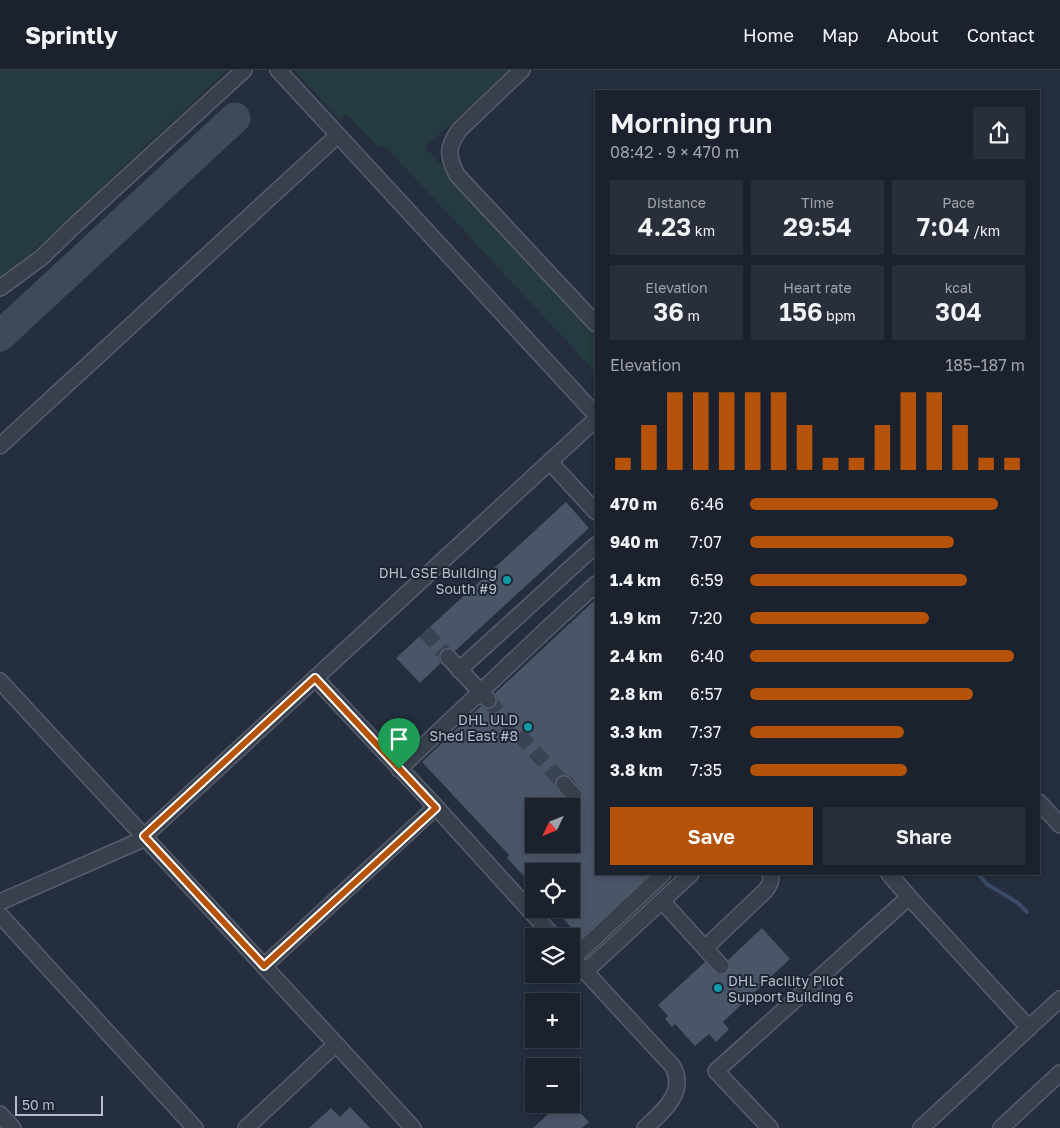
<!DOCTYPE html>
<meta charset="utf-8">
<style>
body{margin:0;font-family:"Golos Text",sans-serif;background:#282f3a;color:#f1f3f6;height:100vh;display:flex;flex-direction:column;font-size:19px;white-space:nowrap}
*{box-sizing:border-box;margin:0}
p{font-size:16px;color:#a0a4aa}
.icon{flex:none;width:28px;height:28px;fill:none;stroke:currentColor;stroke-width:2;stroke-linecap:round;stroke-linejoin:round}
.map{position:relative;flex:1;overflow:hidden}
.sheet{position:absolute;left:595px;top:20px;width:445px;height:785px;display:flex;flex-direction:column;background:#1b222e;border-radius:0px;box-shadow:0 2px 8px #0003,0 0 0 1px #393f4a}
.sheet>*{flex:none}
.needle{width:32px;rotate:227deg}
.controls{position:absolute;left:525px;top:728px;display:grid;gap:10px}
.controls a{display:grid;place-items:center;width:55px;height:55px;border-radius:0px;background:#1b222e;box-shadow:0 2px 8px #0003,0 0 0 1px #393f4a;font-size:25px}
.scale{position:absolute;left:15px;bottom:12px;width:88px;box-sizing:border-box;padding-left:5px;border:2px solid #b5bbc9;border-top:0;font-size:14px;line-height:18px;white-space:nowrap;color:#b5bbc9;-webkit-text-stroke:4px #1d2533;paint-order:stroke}
.pin{position:absolute;display:grid;place-items:center;width:42px;height:42px;color:#fff;margin:-51px -21px;border-radius:50% 50% 50% 0;rotate:-45deg;box-shadow:0 0 5px #0007}
.pin .icon{rotate:45deg}
.round{display:grid;place-items:center;flex:none;width:52px;height:52px;border-radius:0px;background:#282f3a}
.summary{display:flex;align-items:center;justify-content:space-between;height:85px;padding:0 15px}
h1{font-size:28px;font-weight:600;line-height:38px}
.stats{display:grid;grid-template-columns:repeat(3,1fr);gap:8px;height:85px;padding:5px 15px}
.stats div{display:grid;align-content:center;border-radius:0px;background:#282f3a;text-align:center}
.stats b{font-size:25px;font-weight:600}
.stats small{font-size:14px;font-weight:400}
.stats p{font-size:14px}
.chart{height:140px;padding:10px 15px}
.chart p{display:flex;justify-content:space-between}
.chart svg{width:100%;height:90px;margin-top:5px;stroke:#b45309;stroke-width:6}
.primary-button{display:flex;gap:10px;margin-top:auto;padding:10px 15px}
.primary-button a{flex:1;height:58px;border-radius:0px;background:#b45309;color:#fff;font-size:20px;font-weight:600;line-height:58px;text-align:center}
.primary-button a+a{background:#282f3a;color:#f1f3f6}
ul{padding:0 15px;list-style:none;font-size:16px}
li{display:grid;grid-template-columns:80px 60px 1fr;align-items:center;height:38px}
li i{height:12px;border-radius:6px;background:#b45309}
header{display:flex;align-items:center;gap:30px;box-sizing:border-box;height:70px;padding:0 25px;background:#1b222e;border-bottom:1px solid #393f4a}
header strong{font-size:24px}
nav{display:flex;gap:28px;margin-inline-start:auto;font-size:18px}
.map>svg:first-child{display:block}
.green{fill:#263b3f}
.lines{fill:none;stroke-linecap:round;stroke-linejoin:round}
.stream{stroke:#3a4b67;stroke-width:4}
.taxiway{stroke:#40495a;stroke-width:31}
.building{fill:#4a5567;fill-rule:evenodd}
.minor-tunnel{stroke:#3a4353;stroke-width:15;stroke-dasharray:15 8;stroke-linecap:butt}
.minor-casing{stroke:#565e6c;stroke-width:18}
.minor{stroke:#38404e;stroke-width:15}
.route-casing{stroke:#fff;stroke-width:10}
.route{stroke:#b45309;stroke-width:6}
.culture-dot{fill:#0f9aa8;stroke:#1d2533;stroke-width:2}
.labels{text-anchor:middle;dominant-baseline:central;stroke-width:4;stroke-linejoin:round;paint-order:stroke}
.poi-label{font-size:14px;fill:#b5bbc9;stroke:#1d2533;text-anchor:end}
</style>
<header>
<strong>Sprintly</strong>
<nav><a>Home</a><a>Map</a><a>About</a><a>Contact</a></nav>
</header>
<div class="map">
<svg width="1060" height="1058" viewBox="0 0 1060 1058">
<rect width="100%" height="100%" fill="#242e3e"/>
<!-- green -->
<g class="green">
<polygon points="0,0 227,0 28,186 0,206"/>
<polygon points="294,0 510,0 425,77 596,264 596,303 386,77 379,77 346,44 340,50"/>
</g>
<g class="lines">
<!-- stream -->
<polyline class="stream" points="978,804 987,814 1018,833 1027,842"/>
<!-- taxiway -->
<polyline class="taxiway" points="0,266 235,48"/>
</g>
<!-- building -->
<g class="building">
<polygon points="566,432 589,458 455,581 450,578 446,578 442,580 439,585 439,590 441,593 420,613 396,588"/>
<path d="M596,529V804H650L581,868L554,839H571V801H534V817L507,788L509,785L422,692L481,636L485,639H490L495,636L497,633V628L495,623ZM562,705H566L571,707L581,719L583,723V727L580,732L576,734H571L557,720L555,716V712L557,707ZM534,736H571V774H534Z"/>
<polygon points="762,858 790,889 723,952 729,959 716,972 709,964 695,976 675,954 672,957 665,949 668,946 658,935 705,892 718,905 722,905 727,903 730,898 730,894 728,890"/>
<polygon points="559,1034 572,1034 589,1052 582,1058 533,1058"/>
<polygon points="350,1037 370,1058 309,1058 331,1038 340,1047"/>
</g>
<g class="lines">
<!-- minor-tunnel -->
<g class="minor-tunnel">
<polyline points="425,562 448,587"/>
<polyline points="488,630 564,714"/>
</g>
<!-- minor casing -->
<g class="minor-casing">
<g id="minor">
<polyline points="278,0 338,65"/>
<path d="M522,0L459,60C447,78 447,85 457,105L596,254"/>
<polyline points="0,218 41,188 75,155 244,0"/>
<polyline points="0,376 338,65 596,345"/>
<polyline points="550,392 596,442"/>
<polyline points="448,587 488,630"/>
<polyline points="459,600 596,475"/>
<polyline points="315,608 436,737 553,866"/>
<polyline points="0,611 336,974 413,1058"/>
<polyline points="399,699 549,557 596,514"/>
<polyline points="564,714 574,725"/>
<polyline points="1039,732 1060,755"/>
<polyline points="889,804 909,827"/>
<polyline points="662,831 721,896"/>
<polyline points="0,832 139,771 596,349"/>
<polyline points="0,845 195,1058"/>
<path d="M705,878L765,821C769,816 773,810 770,804"/>
<path d="M571,886L665,988C668,991 671,994 673,997C687,1023 661,1043 645,1058"/>
<polyline points="573,888 663,804"/>
<polyline points="264,896 436,737"/>
<polyline points="585,902 691,804"/>
<polyline points="0,1044 13,1058"/>
<polyline points="246,1058 336,974"/>
<polyline points="770,1058 716,1001 909,827 1029,958"/>
<polyline points="921,1058 1060,929"/>
<polyline points="1001,1058 1060,1003"/>
</g>
</g>
<!-- minor -->
<use href="#minor" class="minor"/>
</g>
<g class="lines">
<!-- route casing -->
<g class="route-casing">
<polygon id="route" points="315,608 436,738 264,896 144,766"/>
</g>
<!-- route -->
<use href="#route" class="route"/>
</g>
<!-- markers -->
<g class="culture-dot">
<circle cx="507" cy="510" r="5"/>
<circle cx="528" cy="657" r="5"/>
<circle cx="718" cy="918" r="5"/>
</g>
<g class="labels">
<!-- poi labels -->
<g class="poi-label">
<text x="497" y="502">DHL GSE Building<tspan x="497" dy="16">South #9</tspan></text>
<text x="518" y="649">DHL ULD<tspan x="518" dy="16">Shed East #8</tspan></text>
<text x="728" y="910" text-anchor="start">DHL Facility Pilot<tspan x="728" dy="16">Support Building 6</tspan></text>
</g>
</g>
</svg>
<div class="controls">
<a><svg class="needle" viewBox="-14 -14 28 28"><path d="M0-13l5 13h-10z" fill="#e53935"/><path d="M0 13l5-13h-10z" fill="#a0a4aa"/></svg></a>
<a><svg class="icon" aria-label="locate" viewBox="0 0 24 24"><circle cx="12" cy="12" r="6"/><path d="M12 2v4M12 18v4M2 12h4M18 12h4"/></svg></a>
<a><svg class="icon" aria-label="layers" viewBox="0 0 24 24"><path d="M12 4l9 5-9 5-9-5zM3 14l9 5 9-5"/></svg></a>
<a>+</a>
<a>−</a>
</div>
<div class="scale">50 m</div>
<div class="pin" style="left:399px;top:699px;background:#1e9e55"><svg class="icon" aria-label="arrive" viewBox="0 0 24 24"><path d="M6 21V4h12l-3 4 3 4H6"/></svg></div>
<section class="sheet">
<div class="summary"><div><h1>Morning run</h1><p>08:42 · 9 × 470 m</p></div><a class="round"><svg class="icon" aria-label="share" viewBox="0 0 24 24"><path d="M12 15V3M7 8l5-5 5 5M5 13v7h14v-7"/></svg></a></div>
<div class="stats">
<div><p>Distance</p><b>4.23<small> km</small></b></div>
<div><p>Time</p><b>29:54</b></div>
<div><p>Pace</p><b>7:04<small> /km</small></b></div>
</div>
<div class="stats">
<div><p>Elevation</p><b>36<small> m</small></b></div>
<div><p>Heart rate</p><b>156<small> bpm</small></b></div>
<div><p>kcal</p><b>304</b></div>
</div>
<div class="chart"><p><span>Elevation</span>185–187 m</p>
<svg viewBox="0 0 160 44" preserveAspectRatio="none"><path d="M5 44V38M15 44V22M25 44V6M35 44V6M45 44V6M55 44V6M65 44V6M75 44V22M85 44V38M95 44V38M105 44V22M115 44V6M125 44V6M135 44V22M145 44V38M155 44V38"/></svg>
</div>
<ul>
<li><b>470 m</b>6:46<i style="width:90%"></i></li>
<li><b>940 m</b>7:07<i style="width:74%"></i></li>
<li><b>1.4 km</b>6:59<i style="width:79%"></i></li>
<li><b>1.9 km</b>7:20<i style="width:65%"></i></li>
<li><b>2.4 km</b>6:40<i style="width:96%"></i></li>
<li><b>2.8 km</b>6:57<i style="width:81%"></i></li>
<li><b>3.3 km</b>7:37<i style="width:56%"></i></li>
<li><b>3.8 km</b>7:35<i style="width:57%"></i></li>
</ul>
<div class="primary-button"><a>Save</a><a>Share</a></div>
</section>
</div>
